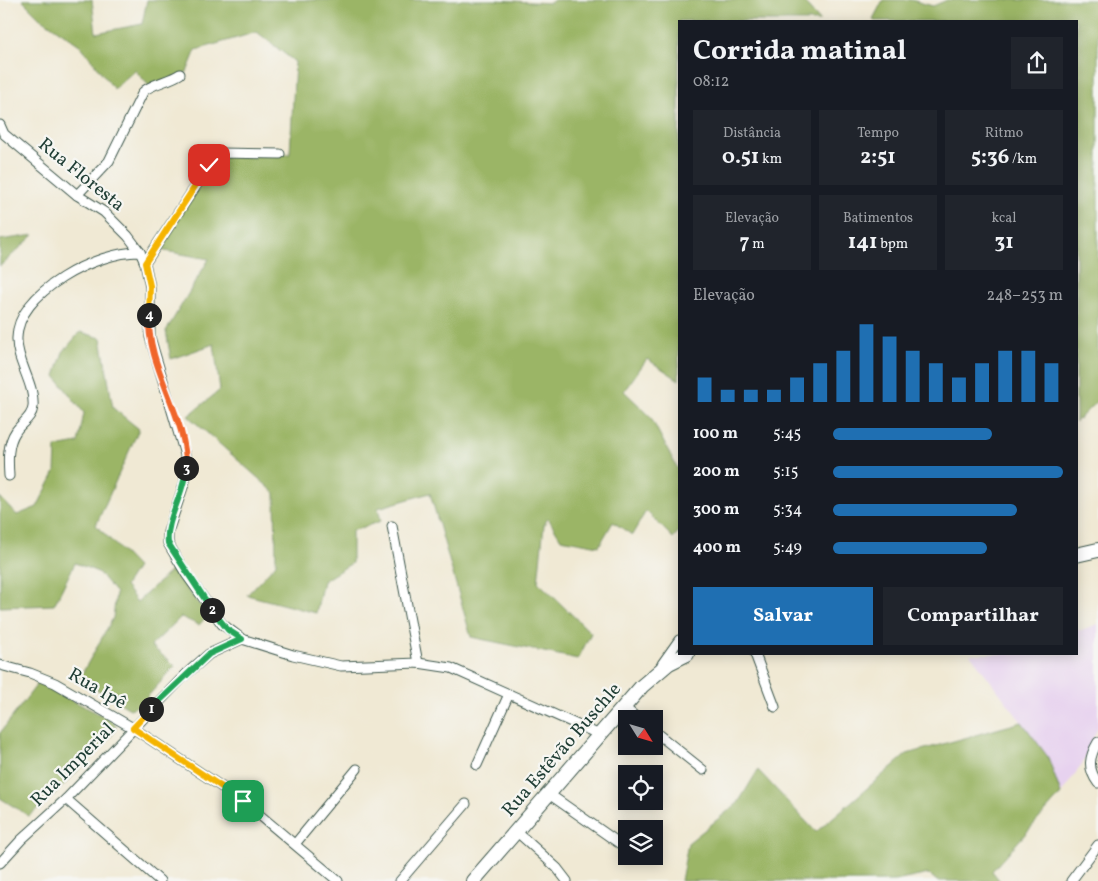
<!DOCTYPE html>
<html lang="pt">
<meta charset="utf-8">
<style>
body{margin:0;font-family:Vollkorn,serif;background:#20242c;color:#f1f3f6;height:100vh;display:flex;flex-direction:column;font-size:19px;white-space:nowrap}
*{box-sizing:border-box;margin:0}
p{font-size:16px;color:#9ea1a6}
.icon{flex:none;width:28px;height:28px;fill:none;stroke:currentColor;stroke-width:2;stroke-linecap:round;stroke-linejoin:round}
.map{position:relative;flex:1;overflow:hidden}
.panel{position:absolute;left:678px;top:20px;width:400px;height:635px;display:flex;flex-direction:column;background:#171b24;border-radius:0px;box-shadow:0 2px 12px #0003}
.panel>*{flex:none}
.needle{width:32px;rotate:127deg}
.controls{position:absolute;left:618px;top:710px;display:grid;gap:10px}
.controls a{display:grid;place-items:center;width:45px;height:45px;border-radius:0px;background:#171b24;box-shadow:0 2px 12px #0003;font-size:25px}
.pin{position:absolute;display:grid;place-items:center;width:42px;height:42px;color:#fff;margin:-21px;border-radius:10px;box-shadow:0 2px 8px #0006}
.km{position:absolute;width:25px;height:25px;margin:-12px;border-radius:50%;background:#222;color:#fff;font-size:14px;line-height:25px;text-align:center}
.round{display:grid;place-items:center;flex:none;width:52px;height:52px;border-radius:0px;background:#20242c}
.overview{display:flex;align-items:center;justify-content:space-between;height:85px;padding:0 15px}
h1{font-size:28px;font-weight:700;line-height:38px}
.metrics{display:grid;grid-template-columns:repeat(3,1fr);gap:8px;height:85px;padding:5px 15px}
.metrics div{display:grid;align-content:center;border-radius:0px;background:#20242c;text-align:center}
.metrics b{font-size:21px;font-weight:700}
.metrics small{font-size:14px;font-weight:400}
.metrics p{font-size:14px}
.chart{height:140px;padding:10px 15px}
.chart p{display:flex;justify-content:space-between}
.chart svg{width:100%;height:90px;margin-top:5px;stroke:#1f6fb2;stroke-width:6}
.primary-button{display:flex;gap:10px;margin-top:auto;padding:10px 15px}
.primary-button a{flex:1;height:58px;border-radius:0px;background:#1f6fb2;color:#fff;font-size:20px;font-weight:700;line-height:58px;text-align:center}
.primary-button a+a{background:#20242c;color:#f1f3f6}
ul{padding:0 15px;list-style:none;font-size:16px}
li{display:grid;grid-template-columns:80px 60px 1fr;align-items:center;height:38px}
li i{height:12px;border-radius:6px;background:#1f6fb2}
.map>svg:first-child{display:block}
.built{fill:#e7d2ef}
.forest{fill:#9bb566;stroke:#5d794d}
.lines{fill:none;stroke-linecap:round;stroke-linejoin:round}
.street-casing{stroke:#3e574c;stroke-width:11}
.secondary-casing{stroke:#3e574c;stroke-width:16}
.street{stroke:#fff;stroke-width:9}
.secondary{stroke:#fff;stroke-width:14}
.split-1-casing{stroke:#fff;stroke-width:10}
.split-2-casing{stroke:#fff;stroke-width:10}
.split-3-casing{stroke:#fff;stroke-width:10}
.split-4-casing{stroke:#fff;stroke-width:10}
.split-5-casing{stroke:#fff;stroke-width:10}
.split-1{stroke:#f5b400;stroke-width:6}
.split-2{stroke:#22a559;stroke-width:6}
.split-3{stroke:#22a559;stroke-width:6}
.split-4{stroke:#f0652b;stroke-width:6}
.split-5{stroke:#f5b400;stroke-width:6}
.labels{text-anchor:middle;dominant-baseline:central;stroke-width:4.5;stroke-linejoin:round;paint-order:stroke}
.street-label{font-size:19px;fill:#1f3d34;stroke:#f6f6f2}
</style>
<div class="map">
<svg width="1098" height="881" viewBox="0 0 1098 881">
<rect width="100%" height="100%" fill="#f6f6f2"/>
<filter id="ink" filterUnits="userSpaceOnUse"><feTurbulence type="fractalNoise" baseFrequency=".02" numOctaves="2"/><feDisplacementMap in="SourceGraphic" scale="10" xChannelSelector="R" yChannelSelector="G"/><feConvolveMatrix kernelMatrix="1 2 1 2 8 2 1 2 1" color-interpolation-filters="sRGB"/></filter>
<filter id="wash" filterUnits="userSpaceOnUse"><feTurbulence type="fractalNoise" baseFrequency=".0096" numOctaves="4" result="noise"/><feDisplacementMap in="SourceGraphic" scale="20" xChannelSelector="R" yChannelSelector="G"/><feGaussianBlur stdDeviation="1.12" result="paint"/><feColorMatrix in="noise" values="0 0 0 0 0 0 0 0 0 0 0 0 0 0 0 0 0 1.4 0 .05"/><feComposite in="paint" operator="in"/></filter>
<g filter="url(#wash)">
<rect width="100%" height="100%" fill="#f0e9d4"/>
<!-- built -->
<polygon class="built" points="1098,624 1098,727 1082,764 1061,794 1048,757 970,654 1076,654 1076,626 1079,631"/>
<!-- forest -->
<g class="forest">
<polygon points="22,0 92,0 96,33 142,24 147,0 495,0 550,3 554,0 802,0 820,21 679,21 679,380 647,359 624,391 650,416 679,471 679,531 673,538 646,511 632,535 613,522 599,546 561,539 548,518 544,525 538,582 591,633 578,659 471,637 430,493 378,508 381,521 352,531 352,563 323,581 316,613 247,595 276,564 275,493 188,416 220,390 214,344 171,359 166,331 209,259 154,249 221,153 290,154 295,62 257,32 196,50 187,72 150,87 135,70 114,89 81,46 39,17"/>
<polygon points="883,0 911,0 933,6 947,0 1098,0 1098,400 1076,422 1076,21 874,21 873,19"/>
<polygon points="34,235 0,266 0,240"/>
<polygon points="80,332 101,338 113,408 139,429 96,525 137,567 125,586 137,602 172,570 208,615 199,625 181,617 151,646 175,666 140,705 130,709 79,679 113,618 116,593 98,572 75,563 54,605 0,607 0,497 17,515 37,507 55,472 56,447 78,443 84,413 55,376 63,352"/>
<polygon points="38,683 111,720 116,726 113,734 59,790 29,816 0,798 0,733"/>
<polygon points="1022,722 1048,757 1061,794 992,871 1000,881 937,881 929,874 895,881 681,881 688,843 738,803 758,770 816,832 907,754"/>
</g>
</g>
<g filter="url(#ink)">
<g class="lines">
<!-- street casing -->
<g class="street-casing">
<g id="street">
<polyline points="0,125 4,134 77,195 104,212 128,236 140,252"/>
<path d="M77,195L109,161L143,92C150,84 170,81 180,74"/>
<polyline points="145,263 215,157 221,153 280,154"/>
<path d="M9,476C8,461 7,444 16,431C21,423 32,418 33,407C35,384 17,363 17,340C15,292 99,251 140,252L145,263L150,287V337L185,455V481L168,532V543L186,574L222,624L242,639L293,655L341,666L418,663L451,668L600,735"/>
<polyline points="392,526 418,663"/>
<polyline points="755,654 775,707"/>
<polyline points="662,664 679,640"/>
<polyline points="0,665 30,673 55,683 133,728 243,801 338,881"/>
<polyline points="624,707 638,719"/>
<polyline points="654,731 703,770"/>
<path d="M1098,742C1089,757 1087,768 1098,783"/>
<polyline points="477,765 509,694"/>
<polyline points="549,794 626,848"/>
<polyline points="66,799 160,881"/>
<polyline points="516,831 557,868 567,881"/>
<polyline points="295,844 357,769"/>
<polyline points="0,863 21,840 66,799 185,675 209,654 242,639"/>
<polyline points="400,881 466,804"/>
<polyline points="1071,881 1098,845"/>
</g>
</g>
<!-- secondary casing -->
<g class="secondary-casing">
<g id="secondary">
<polyline points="1076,555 1098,550"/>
<polyline points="473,881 642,686 669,663 687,654"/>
</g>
</g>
<!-- street -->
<use href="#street" class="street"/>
<!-- secondary -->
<use href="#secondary" class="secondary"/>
</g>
</g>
<g class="lines" filter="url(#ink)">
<!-- split-1 casing -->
<g class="split-1-casing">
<polyline id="split-1" points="151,709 133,728 243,801"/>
</g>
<!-- split-2 casing -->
<g class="split-2-casing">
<polyline id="split-2" points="151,709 209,654 242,639 228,630 212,610"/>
</g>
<!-- split-3 casing -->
<g class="split-3-casing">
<path id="split-3" d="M186,468C185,493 165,520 168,543L212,610"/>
</g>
<!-- split-4 casing -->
<g class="split-4-casing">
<path id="split-4" d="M149,315C146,367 188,417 186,468"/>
</g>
<!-- split-5 casing -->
<g class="split-5-casing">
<polyline id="split-5" points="149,315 150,286 145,263 209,165"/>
</g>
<!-- split-1 -->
<use href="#split-1" class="split-1"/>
<!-- split-2 -->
<use href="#split-2" class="split-2"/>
<!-- split-3 -->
<use href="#split-3" class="split-3"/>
<!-- split-4 -->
<use href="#split-4" class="split-4"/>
<!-- split-5 -->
<use href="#split-5" class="split-5"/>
</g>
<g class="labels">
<!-- street labels -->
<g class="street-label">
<text transform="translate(81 175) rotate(39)">Rua Floresta</text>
<text transform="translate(97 689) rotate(30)">Rua Ipê</text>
<text transform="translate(562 750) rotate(-49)">Rua Estêvão Buschle</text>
<text transform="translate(73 765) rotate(-45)">Rua Imperial</text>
</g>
</g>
</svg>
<div class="controls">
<a><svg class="needle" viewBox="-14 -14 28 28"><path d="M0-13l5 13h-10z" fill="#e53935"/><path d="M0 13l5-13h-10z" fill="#9ea1a6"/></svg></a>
<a><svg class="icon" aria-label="locate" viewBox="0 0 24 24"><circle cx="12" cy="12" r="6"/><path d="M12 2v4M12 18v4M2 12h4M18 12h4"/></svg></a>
<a><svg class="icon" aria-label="layers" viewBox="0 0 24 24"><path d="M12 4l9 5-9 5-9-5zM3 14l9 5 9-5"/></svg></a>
</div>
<div class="pin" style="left:243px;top:801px;background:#1e9e55"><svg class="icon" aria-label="arrive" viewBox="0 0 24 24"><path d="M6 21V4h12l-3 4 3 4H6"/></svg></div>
<div class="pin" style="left:209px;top:165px;background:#d93025"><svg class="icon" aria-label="check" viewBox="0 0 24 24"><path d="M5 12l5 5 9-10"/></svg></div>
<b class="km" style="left:151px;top:709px">1</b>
<b class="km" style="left:212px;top:610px">2</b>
<b class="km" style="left:186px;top:468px">3</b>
<b class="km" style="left:149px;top:315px">4</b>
<section class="panel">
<div class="overview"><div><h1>Corrida matinal</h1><p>08:12</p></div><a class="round"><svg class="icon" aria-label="share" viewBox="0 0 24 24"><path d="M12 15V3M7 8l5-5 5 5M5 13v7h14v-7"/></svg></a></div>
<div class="metrics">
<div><p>Distância</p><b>0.51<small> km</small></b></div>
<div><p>Tempo</p><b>2:51</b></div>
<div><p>Ritmo</p><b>5:36<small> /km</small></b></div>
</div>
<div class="metrics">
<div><p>Elevação</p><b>7<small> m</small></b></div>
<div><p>Batimentos</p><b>141<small> bpm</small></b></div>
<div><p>kcal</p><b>31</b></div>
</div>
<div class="chart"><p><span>Elevação</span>248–253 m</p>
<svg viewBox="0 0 160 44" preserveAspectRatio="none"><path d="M5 44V32M15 44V38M25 44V38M35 44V38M45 44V32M55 44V25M65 44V19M75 44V6M85 44V12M95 44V19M105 44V25M115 44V32M125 44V25M135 44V19M145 44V19M155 44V25"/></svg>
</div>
<ul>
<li><b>100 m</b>5:45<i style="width:69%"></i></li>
<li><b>200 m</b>5:15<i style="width:100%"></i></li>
<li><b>300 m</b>5:34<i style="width:80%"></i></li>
<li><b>400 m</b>5:49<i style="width:67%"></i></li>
</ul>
<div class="primary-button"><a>Salvar</a><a>Compartilhar</a></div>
</section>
</div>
